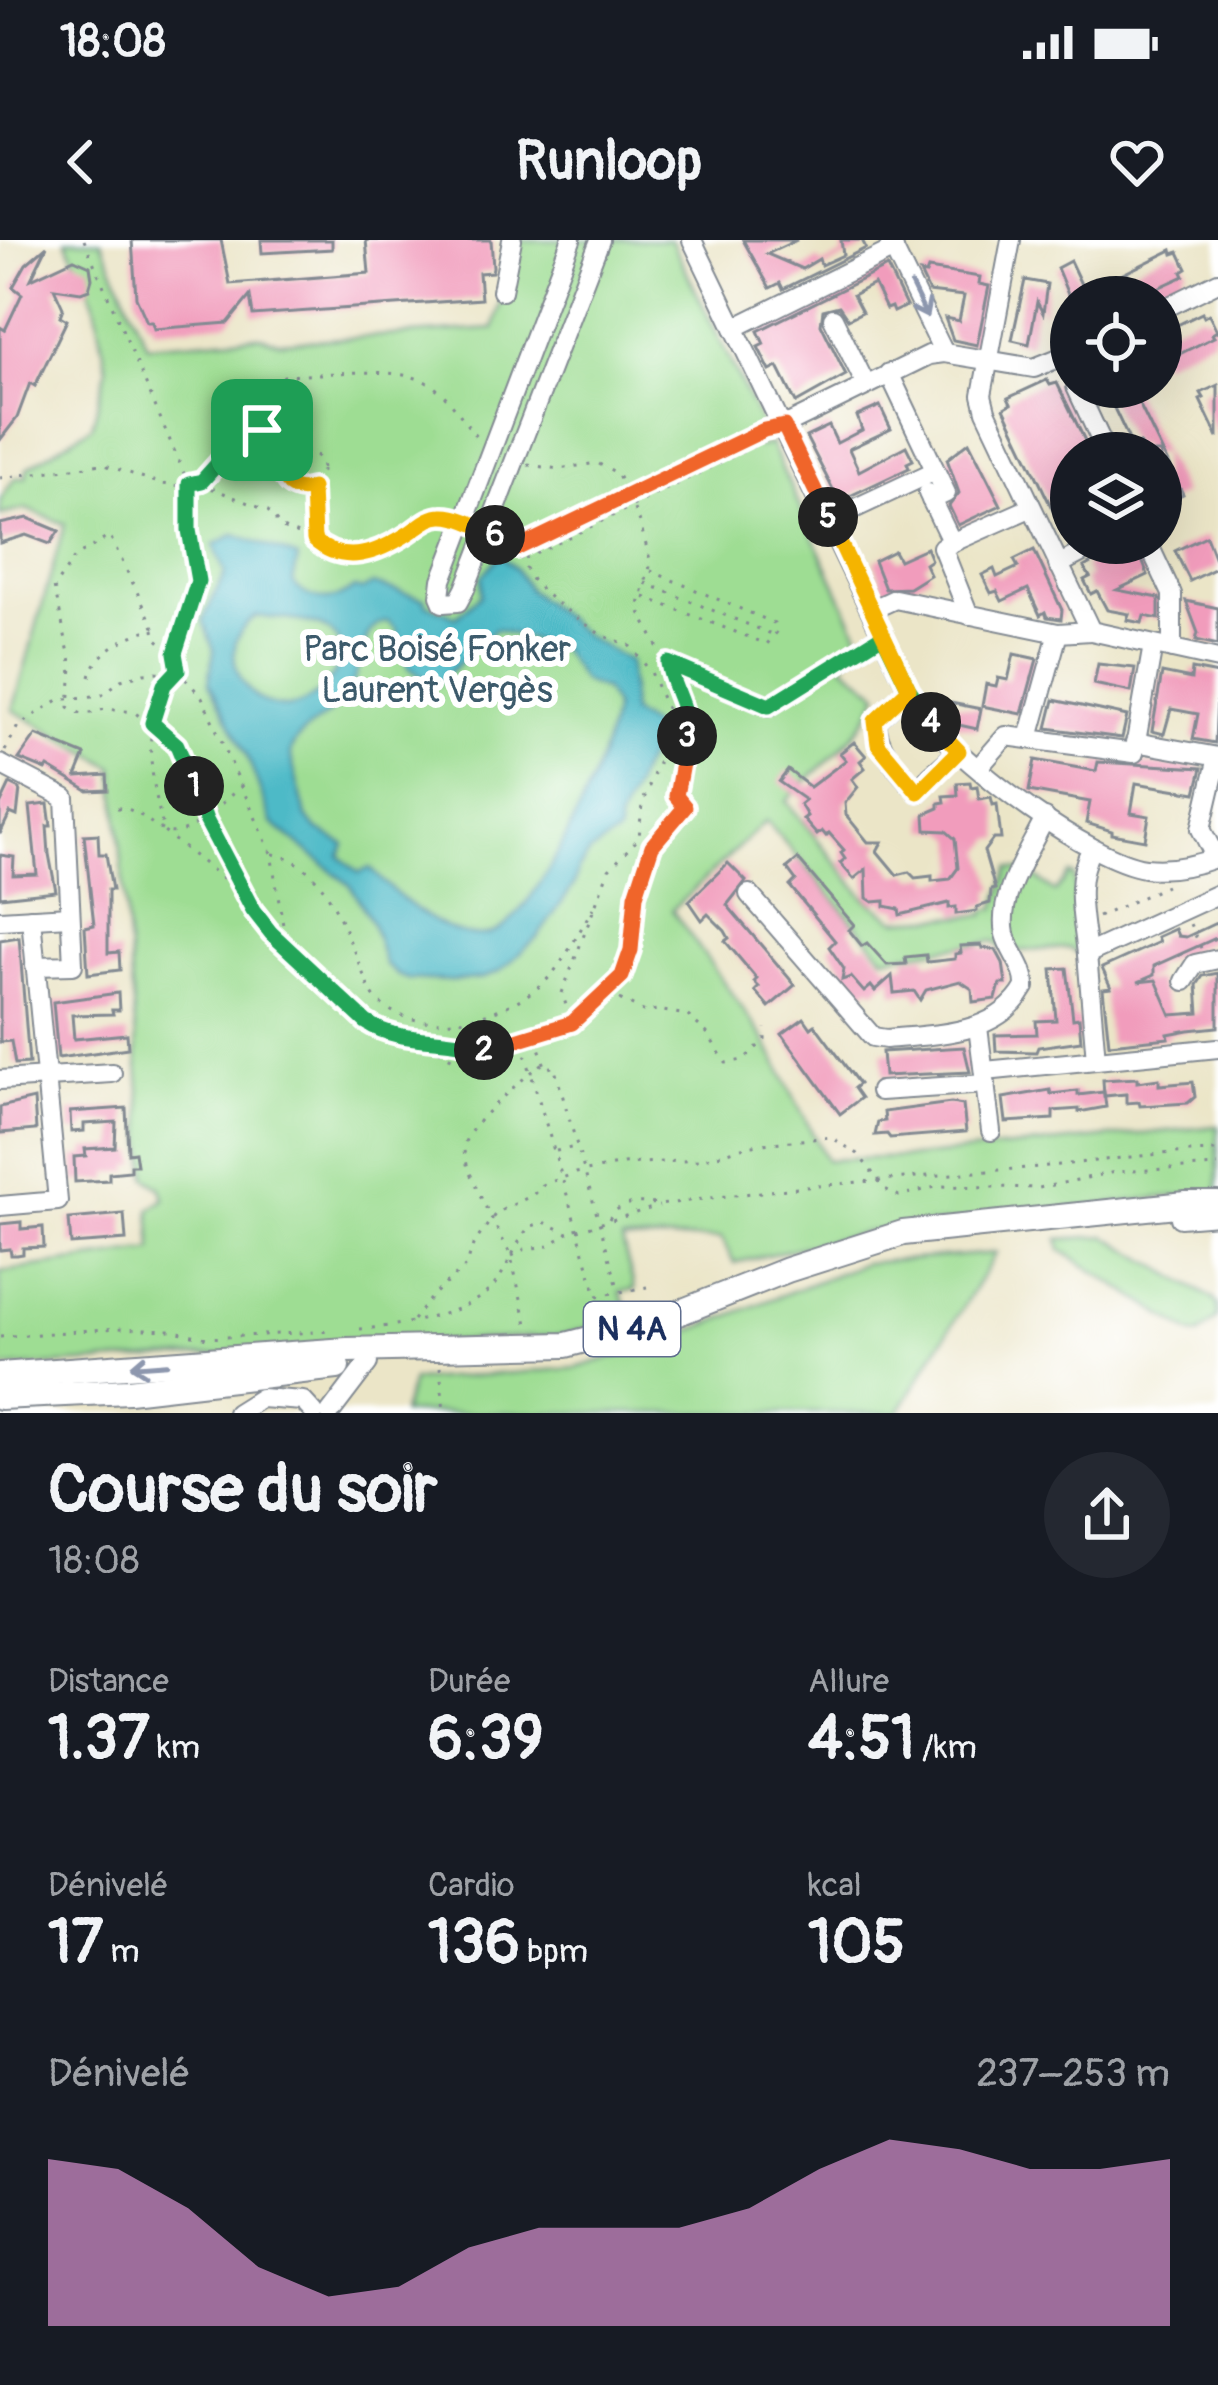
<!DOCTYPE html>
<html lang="fr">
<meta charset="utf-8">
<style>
body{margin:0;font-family:Pangolin,sans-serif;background:#242831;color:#f1f3f6;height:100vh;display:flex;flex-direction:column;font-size:45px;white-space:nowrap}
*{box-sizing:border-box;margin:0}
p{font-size:39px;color:#9ea1a6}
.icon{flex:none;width:66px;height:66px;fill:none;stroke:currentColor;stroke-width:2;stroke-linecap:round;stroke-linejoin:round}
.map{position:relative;height:1173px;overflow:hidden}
.details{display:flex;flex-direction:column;background:#171b24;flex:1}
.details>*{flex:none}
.controls{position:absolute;left:1050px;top:36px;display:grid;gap:24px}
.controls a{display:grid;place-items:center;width:132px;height:132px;border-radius:50%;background:#171b24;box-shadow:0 12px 48px #0002;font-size:60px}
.pin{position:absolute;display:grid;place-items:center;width:102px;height:102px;color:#fff;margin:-51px;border-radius:24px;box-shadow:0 6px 18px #0006}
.km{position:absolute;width:60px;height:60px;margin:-30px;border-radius:50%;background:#222;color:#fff;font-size:33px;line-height:60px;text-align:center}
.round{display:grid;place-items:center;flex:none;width:126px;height:126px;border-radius:63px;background:#242831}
.overview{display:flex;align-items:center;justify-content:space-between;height:204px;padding:0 48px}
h1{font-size:66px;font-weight:700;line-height:90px}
.metrics{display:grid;grid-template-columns:repeat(3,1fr);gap:18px;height:204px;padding:12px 48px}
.metrics div{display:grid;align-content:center}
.metrics b{font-size:60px;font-weight:700}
.metrics small{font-size:33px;font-weight:400}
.metrics p{font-size:33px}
.chart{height:336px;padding:24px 48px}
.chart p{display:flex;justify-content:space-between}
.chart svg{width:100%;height:216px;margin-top:12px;fill:#d690ce;opacity:.7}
.status{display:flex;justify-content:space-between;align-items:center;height:84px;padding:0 60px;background:#171b24;direction:ltr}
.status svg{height:33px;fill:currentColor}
header{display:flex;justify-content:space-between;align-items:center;height:156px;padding:0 48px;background:#171b24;font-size:54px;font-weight:700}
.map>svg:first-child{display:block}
.green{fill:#9edd93;stroke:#5c8678;stroke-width:3}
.water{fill:#4dbac7;stroke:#347492;stroke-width:3;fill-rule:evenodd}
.building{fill:#f19cbc}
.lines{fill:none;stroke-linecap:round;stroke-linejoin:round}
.minor-casing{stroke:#838a92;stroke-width:22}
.major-casing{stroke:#838a92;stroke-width:28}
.path{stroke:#838a92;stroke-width:3;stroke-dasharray:3 9;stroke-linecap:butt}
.minor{stroke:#fff;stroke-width:18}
.major{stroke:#fff;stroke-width:24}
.oneway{stroke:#8d97ae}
.split-1-casing{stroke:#fff;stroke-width:24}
.split-2-casing{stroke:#fff;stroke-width:24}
.split-3-casing{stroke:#fff;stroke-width:24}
.split-4-casing{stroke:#fff;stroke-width:24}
.split-5-casing{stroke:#fff;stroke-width:24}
.split-6-casing{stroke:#fff;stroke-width:24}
.split-7-casing{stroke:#fff;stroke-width:24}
.split-1{stroke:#22a559;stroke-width:15}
.split-2{stroke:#22a559;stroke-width:15}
.split-3{stroke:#f0652b;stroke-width:15}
.split-4{stroke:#22a559;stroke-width:15}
.split-5{stroke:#f5b400;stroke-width:15}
.split-6{stroke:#f0652b;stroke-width:15}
.split-7{stroke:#f5b400;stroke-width:15}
.labels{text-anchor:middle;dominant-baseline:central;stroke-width:12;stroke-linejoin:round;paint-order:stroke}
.shield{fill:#fff;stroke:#5f6d8e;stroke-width:3}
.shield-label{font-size:33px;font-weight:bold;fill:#1b2f5e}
.park-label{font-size:36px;fill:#3c5a6b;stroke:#fff}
</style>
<div class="status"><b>18:08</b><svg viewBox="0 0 49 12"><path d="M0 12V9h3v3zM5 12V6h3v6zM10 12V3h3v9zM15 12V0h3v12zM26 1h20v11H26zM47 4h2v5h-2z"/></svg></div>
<header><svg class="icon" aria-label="back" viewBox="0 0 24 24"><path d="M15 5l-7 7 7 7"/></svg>Runloop<svg class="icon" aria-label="heart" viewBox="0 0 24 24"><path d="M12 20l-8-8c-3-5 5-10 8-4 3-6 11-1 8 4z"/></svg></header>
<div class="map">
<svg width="1218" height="1173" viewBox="0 0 1218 1173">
<rect width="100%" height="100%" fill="#fff"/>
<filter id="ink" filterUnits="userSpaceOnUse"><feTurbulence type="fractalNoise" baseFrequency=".00833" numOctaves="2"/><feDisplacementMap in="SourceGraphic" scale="24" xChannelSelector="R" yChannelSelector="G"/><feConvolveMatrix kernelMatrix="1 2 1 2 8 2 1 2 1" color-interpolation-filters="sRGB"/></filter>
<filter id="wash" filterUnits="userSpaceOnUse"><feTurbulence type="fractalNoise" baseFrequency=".004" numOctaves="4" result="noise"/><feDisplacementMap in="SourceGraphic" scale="48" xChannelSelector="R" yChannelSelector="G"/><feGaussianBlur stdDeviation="2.7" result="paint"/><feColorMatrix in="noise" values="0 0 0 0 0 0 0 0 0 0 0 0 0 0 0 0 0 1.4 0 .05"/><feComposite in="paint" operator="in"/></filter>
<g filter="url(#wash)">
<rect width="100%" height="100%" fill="#ebe5c7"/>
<!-- green -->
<g class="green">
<path d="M66,0H101L147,105L259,96L280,102L494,89L517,0H671L762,186L751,191L759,207L770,203L860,397L844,425L879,453C865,496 815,529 786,561L866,659L896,680L985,675L986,670L995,669L1010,628L1027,631L1055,652L1070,634L1074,636L1079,714L1068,708L1004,712L995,701L884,717L766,581L672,670L765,800L826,920L915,917L1218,886V951L866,992L734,1023L721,998L622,1001L635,1049L620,1052L631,1076L563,1095L0,1128V1032L153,1010L150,970L165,959L160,947L147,938L114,527L13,470L65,284L26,269L0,275V260L15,238L26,237L27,228L92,186L107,128L94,60Z"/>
<polygon points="1106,996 1213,1059 1218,1065 1217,1078 1199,1095 1192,1094 1061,1010 1059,999"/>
<polygon points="996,1013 898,1173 402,1173 412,1141 576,1128 657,1104 864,1023"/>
</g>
<!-- water -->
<path class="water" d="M235,294L298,318L293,342C308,363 335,364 354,348L362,350L373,344L425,359L426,364L456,377L481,355L482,336L500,315L515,328L529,350L588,398L629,421L631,473L659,491L618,582V594L590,613L578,630L574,645L537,698L500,731L483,738L454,741L407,739L397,735L385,725L372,683L351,646L272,583L247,515L209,442L214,410L203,380L225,333L214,305ZM257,376C284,381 344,375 340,417C338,432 326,447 314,456C260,498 201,410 257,376ZM388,381L397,389L408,427L435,446L495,389L560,408L583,442L604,450L614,466C610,512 536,686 487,695C447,702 395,655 370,628L359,633L340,616L345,605L316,589L306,576L290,513C295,492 322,482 336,467C342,460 348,450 352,443C364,424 359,386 388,381Z"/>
<g id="blocks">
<!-- building -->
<g class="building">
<polygon points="132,0 221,0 230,44 369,33 366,0 491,0 493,27 492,32 479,33 481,59 253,75 250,56 228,83 154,89 152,82 147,82 136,57"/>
<polygon points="261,0 332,0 332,9 262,13"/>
<polygon points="743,0 797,0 767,14 802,29 819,19 821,25 843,15 841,0 862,0 866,8 783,49 780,43 770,48"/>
<polygon points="47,6 31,39 74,19 90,26 92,39 89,49 81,52 54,48 63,68 60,76 67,80 35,146 30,143 17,178 0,200 0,87 5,90 22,54 13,47 26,24"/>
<polygon points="1172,10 1173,14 1179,12 1187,29 1182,32 1184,36 1147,53 1149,57 1129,57 1119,36"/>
<polygon points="1070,21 1087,57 1069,57 1057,28"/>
<polygon points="887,27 906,66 893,72 891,67 886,69 874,44 853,55 862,72 848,79 839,66 823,70 821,84 846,135 796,163 778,127 770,131 758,107 764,104 758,91"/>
<polygon points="928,29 980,37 979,44 989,46 977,105 953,100 945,78 959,81 964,56 929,52 920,33 926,34"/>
<polygon points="1025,40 1047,44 1043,73 1037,62 1029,104 1012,100"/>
<polygon points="1202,73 1204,77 1209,74 1217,91 1212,94 1214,97 1161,123 1161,93"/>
<polygon points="1047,140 1050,145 1057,143 1091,213 1071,213 1069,304 1004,168 1011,164 1008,158"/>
<polygon points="1218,145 1218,198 1200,160 1204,158 1201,153"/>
<polygon points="1104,147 1131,147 1183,254 1167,262 1165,256 1161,258 1161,213 1144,213 1139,203 1132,206"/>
<polygon points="880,166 891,189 849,209 859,231 906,206 913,220 907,223 909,228 839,261 806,197 829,186 837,203 862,190 857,176"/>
<polygon points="969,202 1001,265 958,285 949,266 959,253 947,219"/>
<polygon points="28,278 59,291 50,304 26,295 0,303 0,284"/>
<polygon points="1206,296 1218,327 1190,341 1175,311"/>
<polygon points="1113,303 1135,303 1148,335 1117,350 1159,358 1159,379 1144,376 1142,383 1127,380 1129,374 1107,370 1097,351 1091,354 1084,340 1090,337 1084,327 1107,314"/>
<polygon points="926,308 931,320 925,324 930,335 909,348 885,349 874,321 894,311 899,320"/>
<polygon points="1034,310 1062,370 1061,379 1047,377 1045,372 1040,375 1028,349 1002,361 997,351 991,353 982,335 994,329 997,337 1018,327 1014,320"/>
<polygon points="1186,361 1218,368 1218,405 1196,400 1198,393"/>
<polygon points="1014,414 1037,419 1022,474 982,466 986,444 996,446 998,438 1008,440"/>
<polygon points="1098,424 1135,428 1131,452 1094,444"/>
<polygon points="1192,429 1218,434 1215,503 1193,499 1198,474 1171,469 1164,494 1152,491 1162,433 1191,439"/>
<polygon points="1054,460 1127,476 1122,498 1047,488"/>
<polygon points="951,463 981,469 977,489 950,483"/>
<polygon points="36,495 85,515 76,537 107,535 108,550 88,551 48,527 46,530 19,519"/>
<polygon points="854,502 866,516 860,521 865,528 852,539 858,547 845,563 846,575 868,602 882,602 877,611 897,635 909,632 915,638 932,636 932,641 950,639 958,628 955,599 946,591 926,590 925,574 939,568 939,563 945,562 944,556 958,555 957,543 970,542 971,547 977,546 979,559 991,557 993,565 997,564 1001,599 993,599 984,611 995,649 991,650 990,663 977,667 977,671 956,674 956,667 949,668 949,663 900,675 899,669 885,666 885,661 873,662 867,658 866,629 854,639 840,623 845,619 841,613 844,610 829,593 826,596 822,591 817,595 803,579 807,576 800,564 805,560 779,542 788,530 810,547 846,520 840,513"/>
<polygon points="1035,520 1096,531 1098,522 1202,528 1196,553 1136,543 1131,573 1149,576 1145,600 1112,594 1112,591 1086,583 1090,562 1029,551"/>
<polygon points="10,544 20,549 17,576 10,573 0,594 0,565"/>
<polygon points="48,564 51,586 47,586 49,614 56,651 0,657 0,615 14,617 13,635 37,634 30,566"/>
<polygon points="98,594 99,614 106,614 112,650 108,650 108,713 119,712 120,730 88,734 85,687 94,685 84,595"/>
<polygon points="798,619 854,685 849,690 862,706 867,703 887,725 906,724 905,717 926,715 927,722 955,719 955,714 961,713 960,706 981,705 982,708 996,710 1003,723 1006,744 1000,744 996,759 973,762 972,749 960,741 926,750 920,760 914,751 894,753 892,736 875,751 871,746 864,752 851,737 842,740 844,729 829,707 835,701 790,646 796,640 787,628"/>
<polygon points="728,623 746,641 727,665 795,745 769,767 755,751 759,747 754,742 757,739 725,701 729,698 725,691 708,674 702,680 689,661"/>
<polygon points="1218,682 1218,697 1154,726 1154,735 1138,742 1156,740 1171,775 1199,773 1197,745 1203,736 1218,733 1218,787 1189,790 1168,794 1169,798 1109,804 1103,749 1111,748 1102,728 1159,702 1157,697 1175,689 1178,696 1186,697"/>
<polygon points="19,697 29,823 15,824 11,801 0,802 0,700"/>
<polygon points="1067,728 1073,779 1079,778 1081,801 1038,807 1036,812 996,811 995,795 1037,794 1036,781 1056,780 1052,729"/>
<polygon points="118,753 119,770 112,770 113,774 72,775 74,799 127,794 128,808 58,818 53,762"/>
<polygon points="804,778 811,788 815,785 859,844 854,848 861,858 840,874 782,794"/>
<polygon points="964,807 970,832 884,836 882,812"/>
<polygon points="1137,838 1137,842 1159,839 1159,845 1193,842 1195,857 1188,863 1140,866 1139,862 1126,863 1126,854 1104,856 1103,840"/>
<polygon points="1050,850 1051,854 1078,851 1078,855 1104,852 1106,867 1079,872 1079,869 1053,871 1053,879 1006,882 1003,858"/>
<polygon points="34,859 36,890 0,893 0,867"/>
<polygon points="951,863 963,865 966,892 890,898 887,894 875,895 878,882 885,881 884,872"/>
<polygon points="126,868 128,913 135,912 137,925 130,925 130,931 109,933 109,940 75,942 74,917 86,916 85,909 115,907 116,882 84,884 84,891 71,892 70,872"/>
<polygon points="124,974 126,1000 71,1004 69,979"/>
<polygon points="21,982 21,989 43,987 44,1007 23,1008 23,1014 17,1015 11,1015 10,1009 0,1010 0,984"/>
</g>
</g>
</g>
<g filter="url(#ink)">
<use href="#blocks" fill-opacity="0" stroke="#838a92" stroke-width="3"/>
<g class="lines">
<!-- minor casing -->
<g class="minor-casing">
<g id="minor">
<polyline points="571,0 442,340 440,356 443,363 458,362 465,349 600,0"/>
<path d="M692,0L902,436C910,452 920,468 931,483C966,528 1090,620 1145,628C1169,631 1196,625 1218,617"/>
<polyline points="889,0 944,113"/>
<polyline points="1011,0 982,155 986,171 1091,391 1218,419"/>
<polyline points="502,51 512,0"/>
<polyline points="1161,70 1218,42"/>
<polyline points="833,78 866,145"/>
<polyline points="734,88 894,9"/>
<polyline points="889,133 946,253 931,260"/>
<polyline points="1076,147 1107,213"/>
<polyline points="784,186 929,115 944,113 1034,128 1071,113"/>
<polyline points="928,253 952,303"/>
<polyline points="830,280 935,231"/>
<polyline points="1148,303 1172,354 1172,409"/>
<polyline points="1058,325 1100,303"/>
<polyline points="871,370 895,359 1058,393 1091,391"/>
<polyline points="969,375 942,307 1030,268"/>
<polyline points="668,423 769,466 883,395"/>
<path d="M909,449L876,481C878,512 898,529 918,552L931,535L959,511"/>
<polyline points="1029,498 1058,393"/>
<polyline points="1135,502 1218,517"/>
<polyline points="0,524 65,558 73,725 35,726"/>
<polyline points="979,527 1006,496 1134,513 1153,405"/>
<polyline points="1216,618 1201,589 1218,517"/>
<path d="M749,654L873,797L886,799C935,794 998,796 1025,747C1026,727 1010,713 1005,694C997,656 1029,612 1045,578"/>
<polyline points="0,680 69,676"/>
<path d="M1087,714C1083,678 1073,641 1092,608"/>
<polyline points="1184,741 1195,724 1218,719"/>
<polyline points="978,787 991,891"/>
<polyline points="1096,820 1087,714 1218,654"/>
<polyline points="985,831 1218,808"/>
<polyline points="0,840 112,833"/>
<polyline points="880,851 986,844"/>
<polyline points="0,966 58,961 31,678"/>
<polyline points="1180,978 1218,975"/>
<polyline points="237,1173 261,1158 303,1161 314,1173"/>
<polyline points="330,1173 368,1123"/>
</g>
</g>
<!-- major casing -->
<g class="major-casing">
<g id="major">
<polyline points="0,1135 347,1110 566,1105 658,1081 787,1030 903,993 1186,964 1218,964"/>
<polyline points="0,1157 129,1151 337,1127"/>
</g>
</g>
<!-- path -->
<g class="path">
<polyline points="84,0 189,245 189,289 198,341 175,413 178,431 202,457 271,613 287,709 381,792 428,802 468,803 482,811 572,783 562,753 609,629 639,598 642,564 673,485 651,432 629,405 601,395 551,359 532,340 516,309 503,300"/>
<polyline points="264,191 288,212"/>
<circle cx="302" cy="230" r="20"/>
<polyline points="528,225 559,229 597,223 617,233 639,280 651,323 638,368 659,410"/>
<polyline points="0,238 102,224 162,244 214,249 268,271 282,288 314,300 330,314 346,317 392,303 432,277 451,277"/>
<path d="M195,243C207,237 213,226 223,217C251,190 276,193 276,142L284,136C322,135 393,125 426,142C450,154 462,180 477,198"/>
<polyline points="312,248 314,298"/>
<polyline points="518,308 763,190"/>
<polyline points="525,319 770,198"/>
<polyline points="645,343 774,395"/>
<polyline points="644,357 767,404 777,392 774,383 651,331"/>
<polyline points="154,389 155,397 164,405 176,405"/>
<path d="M177,432C136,475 152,541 164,592L241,653"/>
<path d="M90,437C98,407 128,398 154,387L110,296L75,317L54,347L72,426L69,467L83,475L105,469L134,472L177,505L206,581L228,618L242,653L287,709"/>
<polyline points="5,511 18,486 58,460 102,455 121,440 144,433 176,431"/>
<path d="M117,568C136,568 144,579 160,589C186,606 221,561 242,546"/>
<path d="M273,614C324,622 342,684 360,726C365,737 368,750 376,759C416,801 502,778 541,745C563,727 578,692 593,668"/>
<polyline points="1098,677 1166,646"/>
<polyline points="1190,684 1201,708"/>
<polyline points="609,754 645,772 657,770 687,775 707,793 726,823 743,820 765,800 765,788"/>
<path d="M573,782C638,738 622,722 636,656C644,620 662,595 685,567L676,556C687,510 693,484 672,441"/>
<polyline points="536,798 546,829 554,826 619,1051"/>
<path d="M429,803C448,817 462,830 482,811"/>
<polyline points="522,803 597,1056 647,1047"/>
<polyline points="556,911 576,907"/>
<path d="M609,979C620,960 641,961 660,965C782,947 904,938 1026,928C1091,923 1153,912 1218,911"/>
<path d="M509,1012C498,989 462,929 464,906C467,885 526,835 544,823"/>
<polyline points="512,1016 525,1009 548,1006 568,993 659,966"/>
<polyline points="512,1021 528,1088"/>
<polyline points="413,1080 432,1056 467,1025 473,1005 496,973 533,955 542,945 576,933 623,924 700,920 752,905 831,897 858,914 885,949 899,956 940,946 1039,948 1115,932 1218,926"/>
<path d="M360,1089C397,1087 472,1074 495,1044C509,1026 515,1004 529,987L544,982L568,993"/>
<polyline points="0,1097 118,1088 169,1090 207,1098 333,1091"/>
<polyline points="440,1127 444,1173"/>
</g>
<!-- minor -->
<use href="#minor" class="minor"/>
<!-- major -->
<use href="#major" class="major"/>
</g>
<!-- one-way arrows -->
<defs><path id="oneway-shaft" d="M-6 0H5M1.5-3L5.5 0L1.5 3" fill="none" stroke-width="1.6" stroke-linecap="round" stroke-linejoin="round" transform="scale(3)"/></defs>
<g class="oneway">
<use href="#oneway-shaft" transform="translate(919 61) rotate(64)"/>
<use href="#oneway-shaft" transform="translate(149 1125) rotate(176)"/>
</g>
</g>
<g class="lines" filter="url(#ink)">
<!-- split-1 casing -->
<g class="split-1-casing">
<polyline id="split-1" points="194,546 177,505 152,483 164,445 178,430 175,413 198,341 189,290 189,244 202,241 227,213 262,190"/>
</g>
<!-- split-2 casing -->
<g class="split-2-casing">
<path id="split-2" d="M194,546L206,580L253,670L271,693L366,782C402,806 446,794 484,810"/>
</g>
<!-- split-3 casing -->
<g class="split-3-casing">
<polyline id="split-3" points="484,810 572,783 622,736 631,710 636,655 652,606 685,567 676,556 687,496"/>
</g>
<!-- split-4 casing -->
<g class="split-4-casing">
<path id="split-4" d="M687,496C689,469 672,449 668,423L769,466L883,395L909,449L931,482"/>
</g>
<!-- split-5 casing -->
<g class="split-5-casing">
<polyline id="split-5" points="828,277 909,449 875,481 878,504 918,552 959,511 931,482"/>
</g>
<!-- split-6 casing -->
<g class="split-6-casing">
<polyline id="split-6" points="495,295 516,309 764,190 784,186 828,277"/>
</g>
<!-- split-7 casing -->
<g class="split-7-casing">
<path id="split-7" d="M262,190L290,213L282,232C286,247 297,253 312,248L314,300C344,327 378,313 409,293C420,286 429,276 442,276C458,275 481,287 495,295"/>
</g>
<!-- split-1 -->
<use href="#split-1" class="split-1"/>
<!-- split-2 -->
<use href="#split-2" class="split-2"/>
<!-- split-3 -->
<use href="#split-3" class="split-3"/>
<!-- split-4 -->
<use href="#split-4" class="split-4"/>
<!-- split-5 -->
<use href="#split-5" class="split-5"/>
<!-- split-6 -->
<use href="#split-6" class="split-6"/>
<!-- split-7 -->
<use href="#split-7" class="split-7"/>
</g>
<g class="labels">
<!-- shield labels -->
<rect class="shield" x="584" y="1062" width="96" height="54" rx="9"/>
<g class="shield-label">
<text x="632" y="1089">N 4A</text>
</g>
<!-- park labels -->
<g class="park-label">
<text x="437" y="409">Parc Boisé Fonker<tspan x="437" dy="41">Laurent Vergès</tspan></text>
</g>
</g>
</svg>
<div class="controls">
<a><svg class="icon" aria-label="locate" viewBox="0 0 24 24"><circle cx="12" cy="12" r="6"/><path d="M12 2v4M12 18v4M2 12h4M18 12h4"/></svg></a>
<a><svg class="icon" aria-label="layers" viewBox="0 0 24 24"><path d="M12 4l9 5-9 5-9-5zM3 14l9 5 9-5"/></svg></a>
</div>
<div class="pin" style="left:262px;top:190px;background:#1e9e55"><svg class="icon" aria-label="arrive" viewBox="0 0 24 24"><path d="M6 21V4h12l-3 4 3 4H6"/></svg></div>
<b class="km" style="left:194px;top:546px">1</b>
<b class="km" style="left:484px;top:810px">2</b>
<b class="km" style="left:687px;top:496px">3</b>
<b class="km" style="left:931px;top:482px">4</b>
<b class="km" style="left:828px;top:277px">5</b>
<b class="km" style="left:495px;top:295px">6</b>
</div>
<section class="details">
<div class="overview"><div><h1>Course du soir</h1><p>18:08</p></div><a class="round"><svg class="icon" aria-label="share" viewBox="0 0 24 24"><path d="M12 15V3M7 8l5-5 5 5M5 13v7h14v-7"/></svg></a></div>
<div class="metrics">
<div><p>Distance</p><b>1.37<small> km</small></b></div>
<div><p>Durée</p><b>6:39</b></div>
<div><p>Allure</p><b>4:51<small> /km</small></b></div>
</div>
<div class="metrics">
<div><p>Dénivelé</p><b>17<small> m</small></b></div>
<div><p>Cardio</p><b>136<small> bpm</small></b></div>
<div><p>kcal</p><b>105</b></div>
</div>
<div class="chart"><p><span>Dénivelé</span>237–253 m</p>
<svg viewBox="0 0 160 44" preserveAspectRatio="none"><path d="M0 44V10L10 12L20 20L30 32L40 38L50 36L60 28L70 24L80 24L90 24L100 20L110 12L120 6L130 8L140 12L150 12L160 10V44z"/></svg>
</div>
</section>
